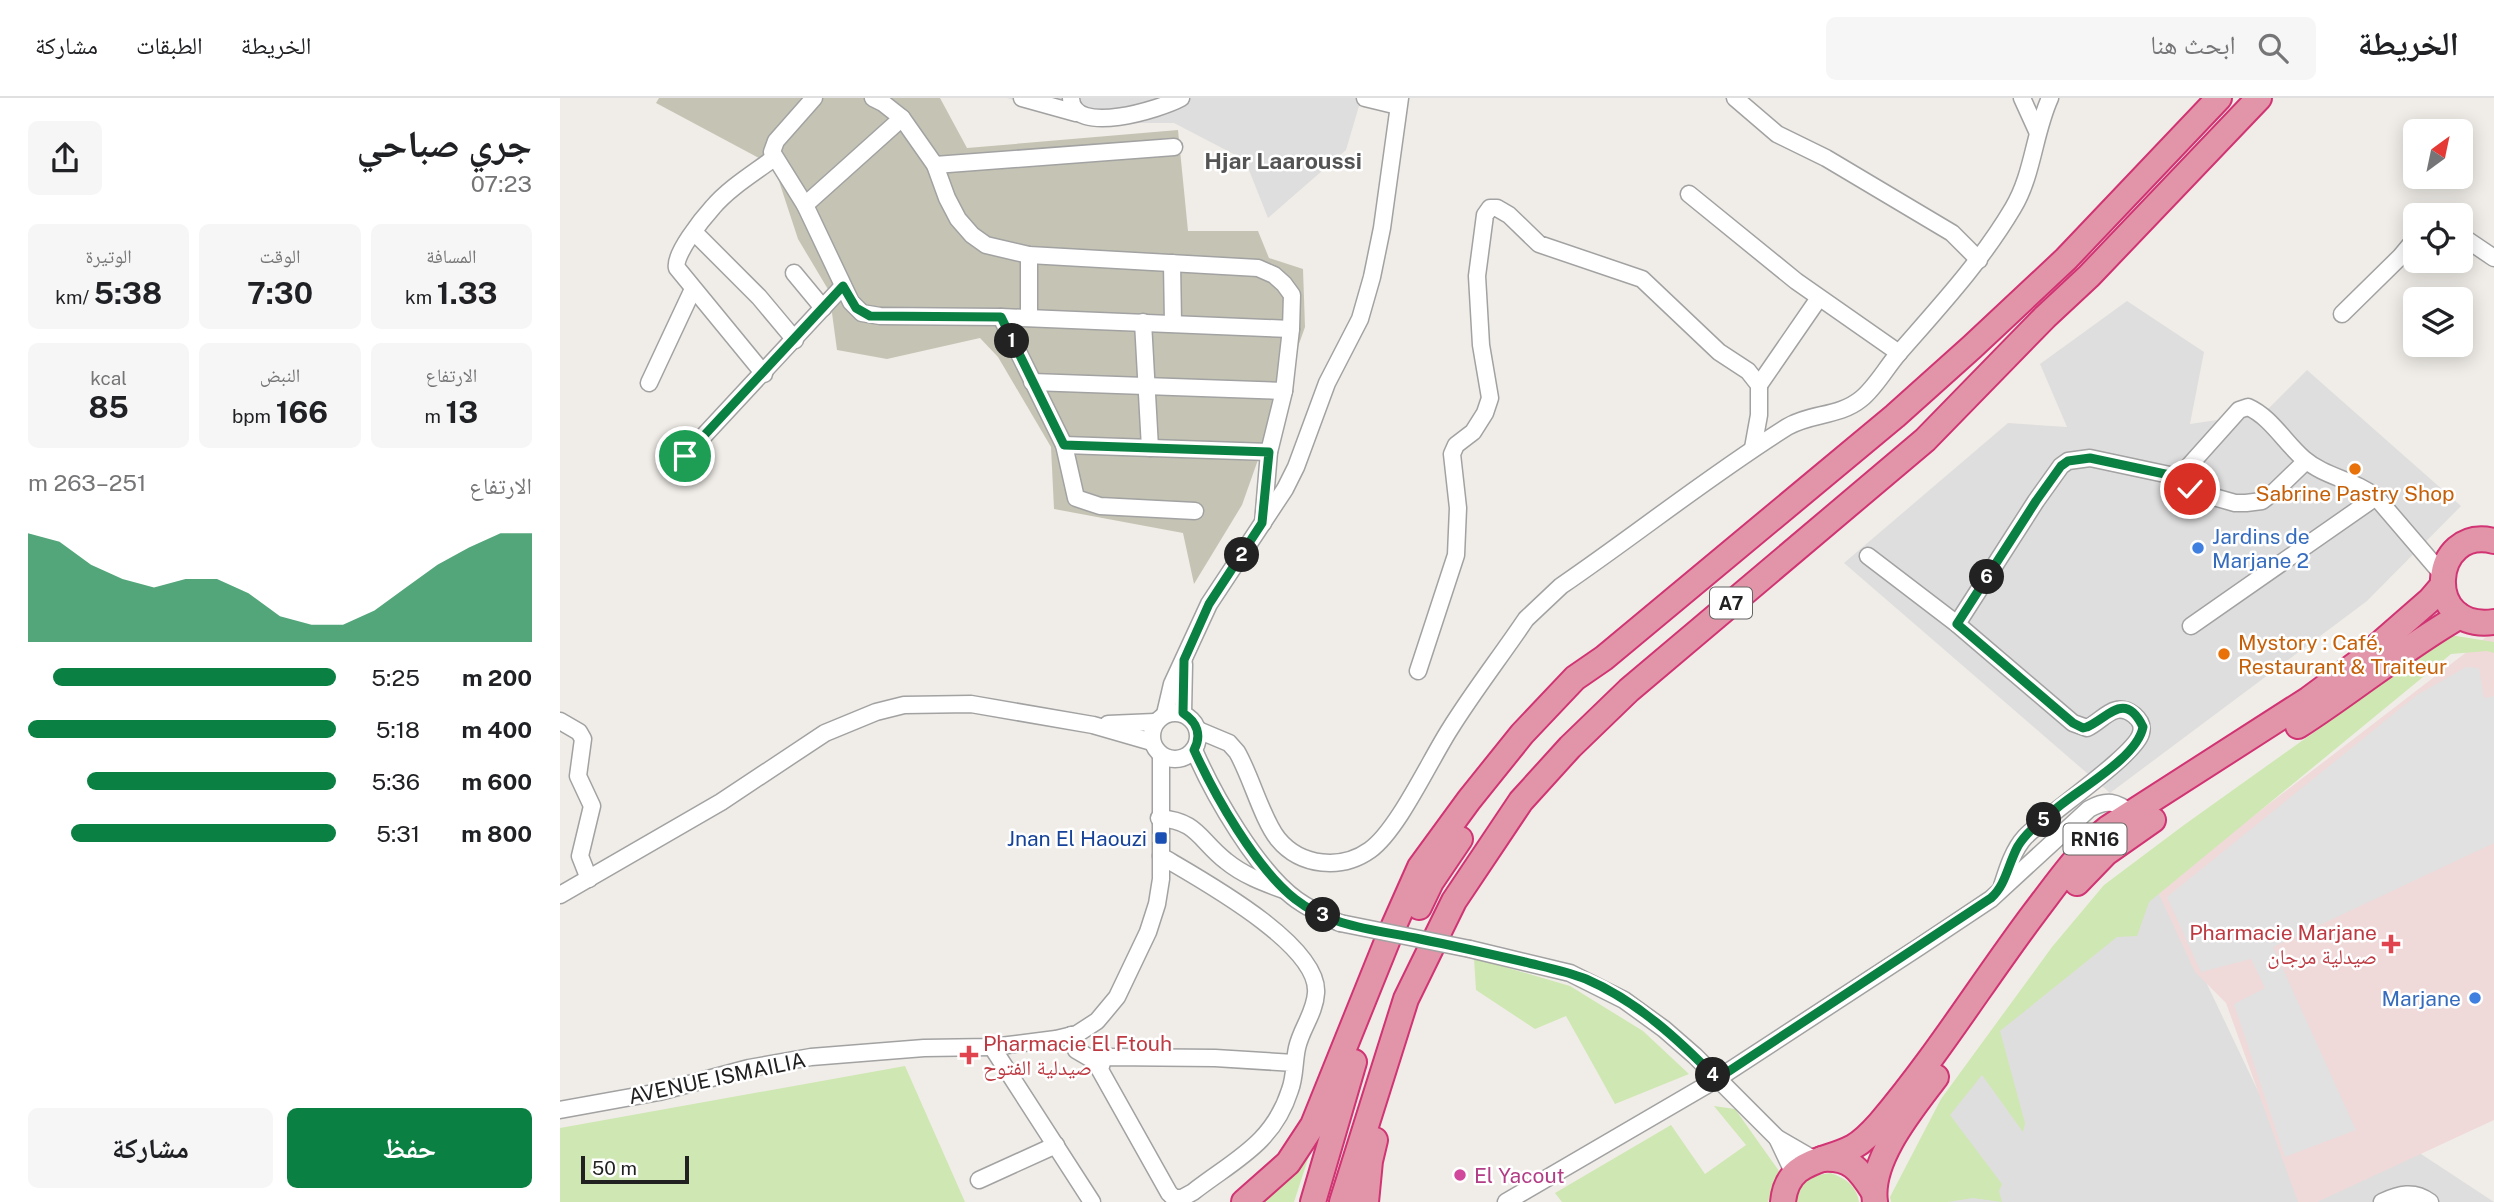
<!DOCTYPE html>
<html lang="ar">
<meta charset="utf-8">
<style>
body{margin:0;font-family:"Public Sans","Noto Naskh Arabic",sans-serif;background:#f6f6f6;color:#202124;direction:rtl;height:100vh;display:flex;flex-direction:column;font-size:26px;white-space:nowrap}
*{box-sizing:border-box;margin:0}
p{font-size:23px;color:#757577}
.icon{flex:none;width:38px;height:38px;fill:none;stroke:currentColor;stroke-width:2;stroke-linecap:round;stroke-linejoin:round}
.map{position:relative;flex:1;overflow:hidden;direction:ltr}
.side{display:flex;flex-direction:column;background:#fff;width:560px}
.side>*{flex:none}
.needle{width:46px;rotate:33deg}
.fabs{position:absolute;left:1843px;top:21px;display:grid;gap:14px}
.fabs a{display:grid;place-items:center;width:70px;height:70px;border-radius:10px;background:#fff;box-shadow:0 4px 18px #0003;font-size:35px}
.scale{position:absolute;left:21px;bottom:18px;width:108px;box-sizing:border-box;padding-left:7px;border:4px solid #212121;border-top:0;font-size:19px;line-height:24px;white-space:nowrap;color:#212121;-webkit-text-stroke:5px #fff;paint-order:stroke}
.pin{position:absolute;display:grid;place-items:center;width:60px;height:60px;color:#fff;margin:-30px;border:4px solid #fff;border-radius:50%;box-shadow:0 2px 7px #0007}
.km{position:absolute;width:35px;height:35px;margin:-18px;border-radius:50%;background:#222;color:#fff;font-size:19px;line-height:35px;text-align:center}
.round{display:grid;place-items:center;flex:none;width:74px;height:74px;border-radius:10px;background:#f6f6f6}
.summary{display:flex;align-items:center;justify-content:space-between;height:119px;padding:0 28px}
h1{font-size:38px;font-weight:700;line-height:52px}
.figures{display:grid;grid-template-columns:repeat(3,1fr);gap:10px;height:119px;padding:7px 28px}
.figures div{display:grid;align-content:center;border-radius:10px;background:#f6f6f6;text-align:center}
.figures b{font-size:30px;font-weight:700}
.figures small{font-size:19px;font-weight:400}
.figures p{font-size:19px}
.chart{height:196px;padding:14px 28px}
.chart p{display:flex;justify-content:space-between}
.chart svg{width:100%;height:126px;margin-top:7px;fill:#0b8043;opacity:.7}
.action{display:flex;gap:14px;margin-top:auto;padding:14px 28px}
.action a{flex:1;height:80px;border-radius:10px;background:#0b8043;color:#fff;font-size:28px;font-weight:700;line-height:80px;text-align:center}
.action a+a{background:#f6f6f6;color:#202124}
ul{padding:0 28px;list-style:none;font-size:23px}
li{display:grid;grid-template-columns:112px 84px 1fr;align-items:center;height:52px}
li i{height:18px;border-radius:9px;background:#0b8043}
header{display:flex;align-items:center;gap:42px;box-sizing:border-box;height:98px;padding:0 35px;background:#fff;border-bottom:2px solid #e0e0e0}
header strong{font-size:33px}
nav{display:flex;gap:38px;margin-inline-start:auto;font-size:24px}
.search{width:490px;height:63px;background:#f6f6f6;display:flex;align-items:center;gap:18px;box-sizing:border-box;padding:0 24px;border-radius:10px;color:#757577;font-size:26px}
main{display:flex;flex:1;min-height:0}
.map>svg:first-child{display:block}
.residential{fill:#dfdede}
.commercial{fill:#f0d9d9}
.construction{fill:#c5c4b4}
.grass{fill:#cfe7b2}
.parking{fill:#e1e1e1}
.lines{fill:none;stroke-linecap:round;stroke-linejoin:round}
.minor-casing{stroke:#a2a2a2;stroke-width:19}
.highway-casing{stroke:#d13373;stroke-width:28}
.minor{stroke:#fff;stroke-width:16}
.highway{stroke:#e295a9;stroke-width:24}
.minor-bridge-casing{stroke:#a2a2a2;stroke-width:19;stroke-linecap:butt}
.minor-bridge{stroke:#fff;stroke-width:16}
.route-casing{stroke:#fff;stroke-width:14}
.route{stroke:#0b8043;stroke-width:9}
.food-dot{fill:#e8710a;stroke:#fff;stroke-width:2.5}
.shop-dot{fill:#3f7fe0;stroke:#fff;stroke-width:2.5}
.transit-dot{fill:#1a4fb4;stroke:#fff;stroke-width:2.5}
.health-dot{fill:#e0444e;stroke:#fff;stroke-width:2.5}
.hotel-dot{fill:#d1479c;stroke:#fff;stroke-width:2.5}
.labels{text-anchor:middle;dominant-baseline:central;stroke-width:5;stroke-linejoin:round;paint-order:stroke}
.shield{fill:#fff;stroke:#646464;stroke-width:2}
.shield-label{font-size:19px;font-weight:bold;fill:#212121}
.food-label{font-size:21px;fill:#c56008;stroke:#fff}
.shop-label{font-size:21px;fill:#366cbe;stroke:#fff;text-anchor:start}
.transit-label{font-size:21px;fill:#164399;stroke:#fff;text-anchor:end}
.health-label{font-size:21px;fill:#be3a42;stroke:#fff;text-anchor:end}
.street-label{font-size:21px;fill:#212121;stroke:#fff}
.hotel-label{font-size:21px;fill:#b23c85;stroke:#fff;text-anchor:start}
.neighbourhood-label{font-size:23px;font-weight:bold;fill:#545454;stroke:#fff}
</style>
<header>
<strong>الخريطة</strong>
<div class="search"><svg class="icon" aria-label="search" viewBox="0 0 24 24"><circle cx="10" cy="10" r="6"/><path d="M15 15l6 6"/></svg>ابحث هنا</div>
<nav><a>الخريطة</a><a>الطبقات</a><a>مشاركة</a></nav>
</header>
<main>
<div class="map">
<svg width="1934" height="1104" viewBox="0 0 1934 1104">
<rect width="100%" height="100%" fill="#f0ede8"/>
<!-- residential -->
<g class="residential">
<polygon points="447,0 813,0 799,8 786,52 708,120 685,62 614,25 524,25"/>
<polygon points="1567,203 1644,254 1630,326 1704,315 1747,272 1901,408 1807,503 1550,695 1284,465 1448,325 1507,329 1480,266"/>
<polygon points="1595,777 1748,1098 1855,1052 1934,1104 1345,1104 1381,1017 1444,923"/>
</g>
<!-- commercial -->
<polygon class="commercial" points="1934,533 1934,1022 1757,1104 1738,1104 1666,905 1635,874 1597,792"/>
<!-- construction -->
<polygon class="construction" points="99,0 380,0 407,50 618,32 628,133 698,133 709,160 743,171 745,229 682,407 634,486 623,435 494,411 491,349 438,259 420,240 327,261 277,252 269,193 238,141 214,68 96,5"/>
<!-- grass -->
<g class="grass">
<polygon points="1890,537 1934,544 1934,555 1927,553 1891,556 1589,804 1577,838 1557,839 1440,933 1465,1025 1463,1034 1422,977 1390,1017 1442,1086 1439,1093 1442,1104 1413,1100 1387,1104 1331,1104 1330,1099 1381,1001 1492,849 1544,787 1624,727"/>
<polygon points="914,860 1010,888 1083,933 1129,976 1055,1006 1006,918 975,931 916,892"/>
<polygon points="345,968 405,1104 0,1104 0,1030"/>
<polygon points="1154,1008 1175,1011 1219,1073 1208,1104 1002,1104 995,1095 1111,1027 1145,1076 1186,1047"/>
<polygon points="757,1033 734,1104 693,1104"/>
<path d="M1271,1075C1286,1081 1296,1087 1299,1104H1233C1240,1084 1251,1077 1271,1075Z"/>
</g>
<!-- parking -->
<polygon class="parking" points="1906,569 1919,570 1924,600 1934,598 1934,745 1713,849 1796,1032 1725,1059 1674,906 1705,890 1691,861 1641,874 1607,799 1857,597"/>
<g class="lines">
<!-- minor casing -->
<g class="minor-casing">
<g id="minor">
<polyline points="254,0 216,43 212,54 245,107 291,204 302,215 320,218 441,219 731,231"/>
<polyline points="313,0 323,5 342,20 375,67 387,100 398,121 412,137 426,147 469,157 698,170 714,177 724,186 732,197 731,231 724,293 709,354 703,425"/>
<polyline points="462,0 516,15"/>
<path d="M511,0C512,39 601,11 621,0"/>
<polyline points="805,0 838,8"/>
<polyline points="1175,0 1217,36 1266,60 1392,135 1419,162"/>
<polyline points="1462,0 1477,33"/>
<polyline points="375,67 614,49"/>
<polyline points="1129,96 1236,183 1339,255"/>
<polyline points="245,107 342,20"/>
<polyline points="134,134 199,199 235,242"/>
<polyline points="1900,137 1934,160"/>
<polyline points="469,157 469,220"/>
<polyline points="612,165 613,225"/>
<polyline points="234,175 263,210"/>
<polyline points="1782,216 1840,159 1855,141"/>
<polyline points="441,219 504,347 516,400 540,408 635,413"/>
<polyline points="583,224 590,350"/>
<path d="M204,276L117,170C113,157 143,120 153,109C169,90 194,75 214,60"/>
<polyline points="472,284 724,293"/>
<polyline points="89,285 133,191"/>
<polyline points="1199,287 1259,200"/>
<polyline points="504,347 709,354"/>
<polyline points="125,358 283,188"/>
<path d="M1619,379L1679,312L1688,309C1711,319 1725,345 1744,361C1765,379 1795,382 1816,399L1882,476"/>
<path d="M1308,458L1397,526L1513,625L1527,630C1544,622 1554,602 1574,617C1580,622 1583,627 1581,635C1576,657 1486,717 1465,739C1453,752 1447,772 1442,788"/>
<polyline points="1397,526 1476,403 1501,368 1508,363 1530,360 1619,379 1636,394 1675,405 1686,405 1702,403 1715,393 1746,363"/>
<polyline points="1631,528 1816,399"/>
<polyline points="858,573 896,457 898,410 892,356 896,347 913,334 925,315 930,300 921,247 917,178 925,117 930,110 937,110 949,117 979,146 1082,181 1159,254 1188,273 1199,287 1199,317 1193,350"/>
<circle cx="615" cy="638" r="23"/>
<polyline points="605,616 612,586 649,506 725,391 736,369 767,285 800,221 812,179 822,130 840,0"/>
<polyline points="623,616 624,566"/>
<polyline points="0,623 19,634 23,641 18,678 32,708 20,758 29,781"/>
<polyline points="548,626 595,624"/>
<path d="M638,632L669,645L677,654C691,678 702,721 718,741C741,769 782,772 810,752C838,732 870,662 890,631C913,594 941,558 966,521L1001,488C1077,436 1149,378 1227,329C1250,315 1279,319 1301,301C1315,290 1326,270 1338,256C1379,209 1421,164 1453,110C1473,77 1474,35 1490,0"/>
<path d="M634,652C654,698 697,773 737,802C751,812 765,818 780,825"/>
<path d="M599,720C638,723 639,742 666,763C683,777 704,785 724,792"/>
<path d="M601,758C638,780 760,846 756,895C755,915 741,931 737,950C734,964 735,979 730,992C713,1046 674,1062 633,1094L622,1100H614L609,1095L540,972L543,961L547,959L655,960L734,965"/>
<polyline points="0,797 161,704 265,635 316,614 344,607 411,606 533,627 592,644"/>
<polyline points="910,851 1010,875 1064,902 1104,931 1135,958 1217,1040 1255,1062"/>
<polyline points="511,937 516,952 540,966"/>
<polyline points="432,949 532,1104"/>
<polyline points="0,1012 99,994 189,970 251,959 364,950 432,949 496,941 517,936 537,923 557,899 588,834 597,806 601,781 601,657"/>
<polyline points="1217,1040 1234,1076"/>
<polyline points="419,1082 496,1047"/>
<path d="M946,1104L1157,981L1359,849L1431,801L1529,711C1547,701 1556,703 1572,716"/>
<path d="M1822,1104C1839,1096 1854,1092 1870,1104"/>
</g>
</g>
<!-- highway casing -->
<g class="highway-casing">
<g id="highway">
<path d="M1934,443C1871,427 1861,534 1934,524"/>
<path d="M1738,628C1793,593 1844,550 1900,518"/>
<polyline points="1517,785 1546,755 1593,722"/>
<polyline points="859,809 871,784 900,741"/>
<path d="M1262,1061C1290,1059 1299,1071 1313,1093"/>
<polyline points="684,1104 728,1065 753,1027 828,841 860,769 909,702 962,636 1015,580 1044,560 1335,318 1412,249 1506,161 1659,0"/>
<polyline points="753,1104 794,964"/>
<polyline points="782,1104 846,901 894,803 961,703 1010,649 1069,592 1365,342 1485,219 1529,178 1699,0"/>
<polyline points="806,1104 810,1063 815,1042"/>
<path d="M1223,1104C1227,1061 1263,1065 1293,1049C1304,1043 1312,1034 1320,1025C1377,958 1423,883 1475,814C1498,784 1518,754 1548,730L1749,601L1799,564L1870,502L1882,488"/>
<path d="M1315,1104C1309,1062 1352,1011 1376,979"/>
</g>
</g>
<!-- minor -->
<use href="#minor" class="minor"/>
<!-- highway -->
<use href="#highway" class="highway"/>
<!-- minor-bridge casing -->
<g class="minor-bridge-casing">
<polyline id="minor-bridge" points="780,825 910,851"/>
</g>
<!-- minor-bridge -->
<use href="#minor-bridge" class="minor-bridge"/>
</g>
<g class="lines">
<!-- route casing -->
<g class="route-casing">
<path id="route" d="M125,358L283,188L296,210L310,218L441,219L504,347L709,354L702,425L649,506L624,562L623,615C637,624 642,637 634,652C655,698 695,769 735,801C770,829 818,832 860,841C895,848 930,856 965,864C985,869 1006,873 1026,881C1077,903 1119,942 1157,981L1431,800C1446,787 1448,766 1458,748C1467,733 1484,721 1497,710C1520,690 1577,660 1583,629C1565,592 1548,620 1527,629L1523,630L1513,625L1397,526L1476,403L1501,368L1508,363L1530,360L1619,379L1630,391"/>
</g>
<!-- route -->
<use href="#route" class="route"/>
</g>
<!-- markers -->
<g class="food-dot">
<circle cx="1795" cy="371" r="7"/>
<circle cx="1664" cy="556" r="7"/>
</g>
<g class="shop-dot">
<circle cx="1638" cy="450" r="7"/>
<circle cx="1915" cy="900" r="7"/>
</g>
<rect class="transit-dot" x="594" y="733" width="14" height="14" rx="3.5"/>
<g class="health-dot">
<path d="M1827.5 835.5h7v7h7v7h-7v7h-7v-7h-7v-7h7z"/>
<path d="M405.5 946.5h7v7h7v7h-7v7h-7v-7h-7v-7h7z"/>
</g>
<circle class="hotel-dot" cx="900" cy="1077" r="7"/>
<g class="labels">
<!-- shield labels -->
<g class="shield">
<rect x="1150" y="489.5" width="42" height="31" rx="5"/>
<rect x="1503.5" y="725.5" width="63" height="31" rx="5"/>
</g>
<g class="shield-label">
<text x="1171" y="505">A7</text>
<text x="1535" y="741">RN16</text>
</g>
<!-- food labels -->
<g class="food-label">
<text x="1795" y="395">Sabrine Pastry Shop</text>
<text x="1678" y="544" text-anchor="start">Mystory : Café,<tspan x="1678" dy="24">Restaurant &amp; Traiteur</tspan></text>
</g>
<!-- shop labels -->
<g class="shop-label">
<text x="1652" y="438">Jardins de<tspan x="1652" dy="24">Marjane 2</tspan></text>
<text x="1901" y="900" text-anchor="end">Marjane</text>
</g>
<!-- transit labels -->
<g class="transit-label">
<text x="587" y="740">Jnan El Haouzi</text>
</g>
<!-- health labels -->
<g class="health-label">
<text x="1817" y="834">Pharmacie Marjane<tspan x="1817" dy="24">صيدلية مرجان</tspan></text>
<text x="423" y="945" text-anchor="start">Pharmacie El Ftouh<tspan x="423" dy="24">صيدلية الفتوح</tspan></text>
</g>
<!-- street labels -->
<g class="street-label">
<text transform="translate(157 980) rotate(-12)">AVENUE ISMAILIA</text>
</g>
<!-- hotel labels -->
<g class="hotel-label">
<text x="914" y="1077">El Yacout</text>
</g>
<!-- neighbourhood labels -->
<g class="neighbourhood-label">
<text x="723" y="62">Hjar Laaroussi</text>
</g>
</g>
</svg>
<div class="fabs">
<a><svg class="needle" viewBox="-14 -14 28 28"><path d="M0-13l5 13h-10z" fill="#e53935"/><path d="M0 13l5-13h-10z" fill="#757577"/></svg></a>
<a><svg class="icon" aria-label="locate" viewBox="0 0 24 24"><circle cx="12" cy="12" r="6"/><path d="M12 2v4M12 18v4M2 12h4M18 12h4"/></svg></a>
<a><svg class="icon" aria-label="layers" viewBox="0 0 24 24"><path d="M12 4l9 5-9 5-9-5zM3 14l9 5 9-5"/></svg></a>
</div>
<div class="scale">50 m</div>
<div class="pin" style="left:125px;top:358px;background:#1e9e55"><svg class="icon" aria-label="arrive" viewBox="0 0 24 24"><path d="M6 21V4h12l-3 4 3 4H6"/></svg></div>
<div class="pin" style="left:1630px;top:391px;background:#d93025"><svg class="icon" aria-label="check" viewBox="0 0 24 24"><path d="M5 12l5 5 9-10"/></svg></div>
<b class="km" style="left:452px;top:243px">1</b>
<b class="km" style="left:682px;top:457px">2</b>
<b class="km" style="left:763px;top:817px">3</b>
<b class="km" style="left:1153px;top:977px">4</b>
<b class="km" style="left:1484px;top:722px">5</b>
<b class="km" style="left:1427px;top:479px">6</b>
</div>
<section class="side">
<div class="summary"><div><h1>جري صباحي</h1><p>07:23</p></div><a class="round"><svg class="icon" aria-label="share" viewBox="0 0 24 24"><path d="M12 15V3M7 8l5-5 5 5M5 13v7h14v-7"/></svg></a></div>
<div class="figures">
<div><p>المسافة</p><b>1.33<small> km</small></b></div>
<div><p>الوقت</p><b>7:30</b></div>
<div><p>الوتيرة</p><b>5:38<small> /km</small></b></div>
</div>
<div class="figures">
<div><p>الارتفاع</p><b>13<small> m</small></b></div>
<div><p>النبض</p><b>166<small> bpm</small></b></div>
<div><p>kcal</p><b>85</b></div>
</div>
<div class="chart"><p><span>الارتفاع</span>251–263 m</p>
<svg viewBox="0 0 160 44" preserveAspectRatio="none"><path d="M0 44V6L10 9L20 17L30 22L40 25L50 22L60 22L70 27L80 35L90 38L100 38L110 33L120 25L130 17L140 11L150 6L160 6V44z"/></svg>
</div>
<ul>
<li><b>200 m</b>5:25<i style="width:92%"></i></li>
<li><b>400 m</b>5:18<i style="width:100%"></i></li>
<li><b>600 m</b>5:36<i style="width:81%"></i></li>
<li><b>800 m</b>5:31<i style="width:86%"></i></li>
</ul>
<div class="action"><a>حفظ</a><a>مشاركة</a></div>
</section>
</main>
